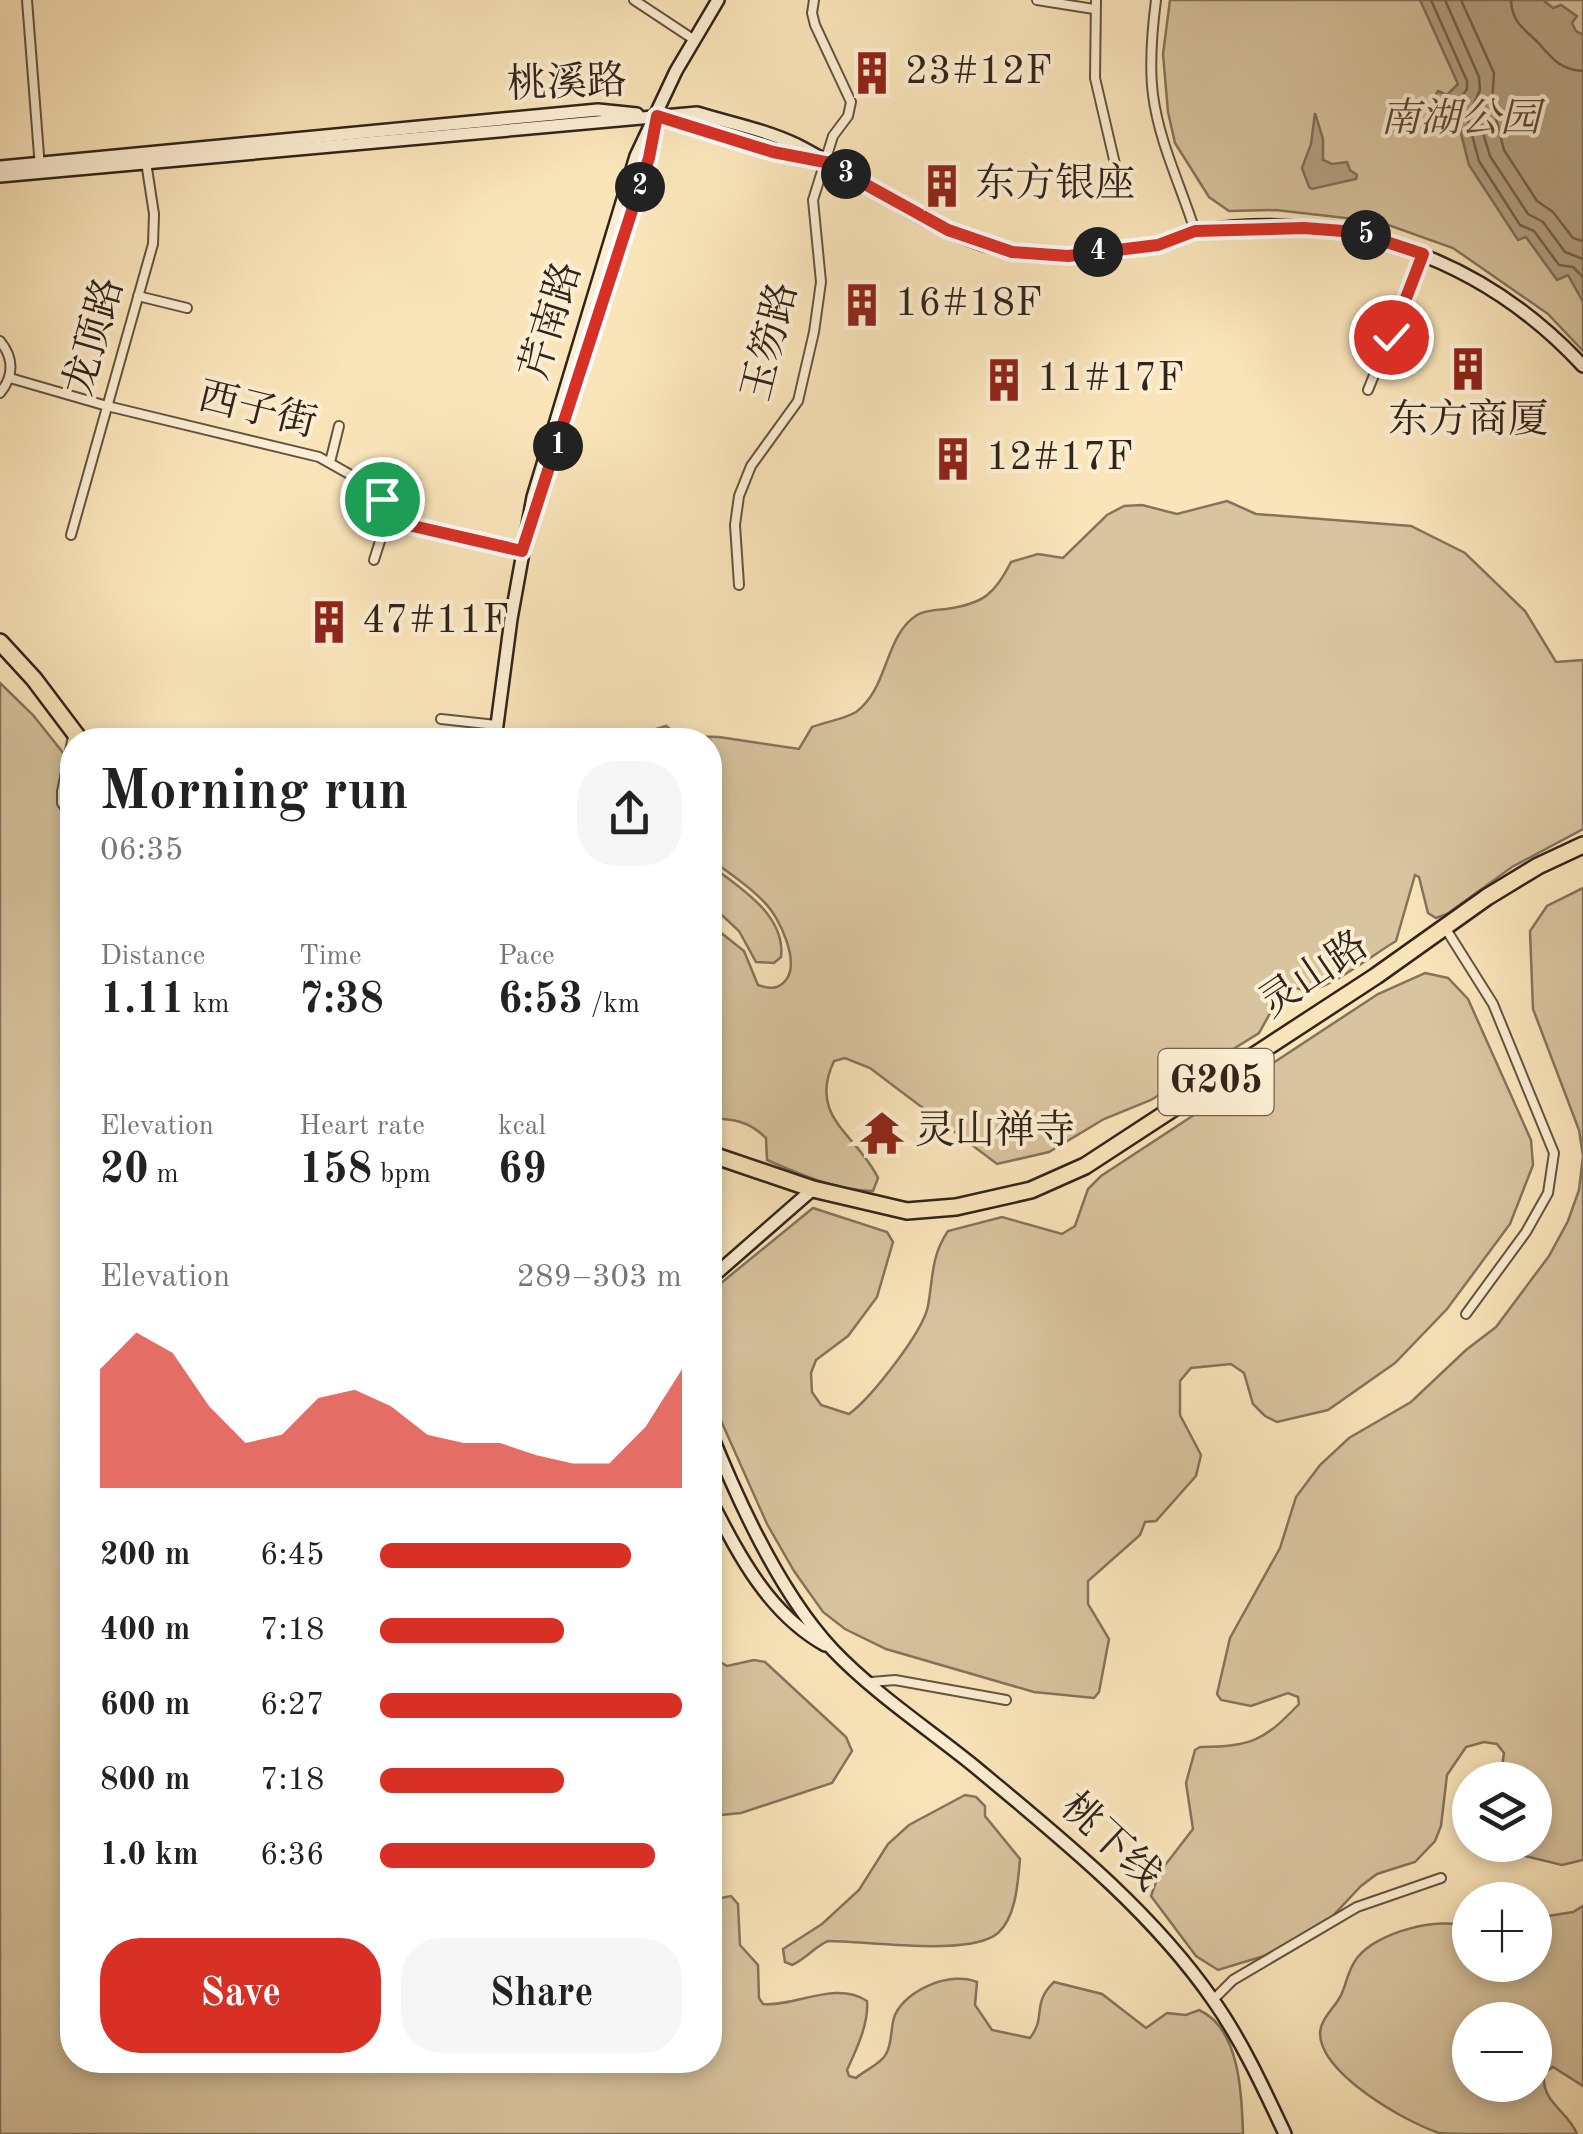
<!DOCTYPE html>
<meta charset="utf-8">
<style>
body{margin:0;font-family:"Old Standard TT","Noto Serif SC",serif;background:#f6f6f6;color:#222;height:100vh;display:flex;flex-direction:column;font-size:38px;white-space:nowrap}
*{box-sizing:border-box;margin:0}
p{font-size:32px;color:#767676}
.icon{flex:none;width:55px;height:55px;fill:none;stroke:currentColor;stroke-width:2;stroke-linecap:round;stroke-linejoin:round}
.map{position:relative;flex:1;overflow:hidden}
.details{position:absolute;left:60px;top:728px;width:662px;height:1345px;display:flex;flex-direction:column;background:#fff;border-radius:40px;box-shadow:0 5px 15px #0003}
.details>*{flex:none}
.fabs{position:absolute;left:1452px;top:1762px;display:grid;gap:20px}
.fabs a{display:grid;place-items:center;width:100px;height:100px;border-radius:50%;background:#fff;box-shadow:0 5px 15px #0003;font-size:50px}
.pin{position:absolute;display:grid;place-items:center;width:85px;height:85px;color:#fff;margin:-42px;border:5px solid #fff;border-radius:50%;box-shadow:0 2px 10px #0007}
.km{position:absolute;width:50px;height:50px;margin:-25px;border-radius:50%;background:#222;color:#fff;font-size:28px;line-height:50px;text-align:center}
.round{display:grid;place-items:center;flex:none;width:105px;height:105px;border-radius:40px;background:#f6f6f6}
.headline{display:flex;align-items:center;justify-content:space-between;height:170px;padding:0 40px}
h1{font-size:55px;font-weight:800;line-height:75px}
.figures{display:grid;grid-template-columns:repeat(3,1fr);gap:15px;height:170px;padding:10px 40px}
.figures div{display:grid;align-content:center}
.figures b{font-size:42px;font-weight:800}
.figures small{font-size:28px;font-weight:400}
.figures p{font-size:28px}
.chart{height:280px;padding:20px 40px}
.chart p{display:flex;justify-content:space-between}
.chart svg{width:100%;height:180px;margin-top:10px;fill:#d93025;opacity:.7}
.button{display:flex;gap:20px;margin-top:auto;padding:20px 40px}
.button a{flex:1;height:115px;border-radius:40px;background:#d93025;color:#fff;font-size:40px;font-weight:800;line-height:115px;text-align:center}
.button a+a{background:#f6f6f6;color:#222}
ul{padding:0 40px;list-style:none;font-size:32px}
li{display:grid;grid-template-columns:160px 120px 1fr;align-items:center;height:75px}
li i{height:25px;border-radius:12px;background:#d93025}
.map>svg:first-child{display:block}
.green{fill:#d8c49f;stroke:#84745c;stroke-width:2.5;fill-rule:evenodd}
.water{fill:#b6a384;stroke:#81705a;stroke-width:2.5}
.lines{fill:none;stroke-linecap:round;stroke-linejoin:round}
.shore{stroke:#74644f;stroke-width:2.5}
.street-casing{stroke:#635442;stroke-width:12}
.secondary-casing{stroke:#31241a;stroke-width:16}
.highway-casing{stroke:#31241a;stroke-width:20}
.street{stroke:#fceed2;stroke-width:8}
.secondary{stroke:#fceed2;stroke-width:11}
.highway{stroke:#fae5ba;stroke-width:15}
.route-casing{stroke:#fff;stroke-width:20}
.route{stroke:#d93025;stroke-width:12}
.labels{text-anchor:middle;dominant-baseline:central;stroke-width:8;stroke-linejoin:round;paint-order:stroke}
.shield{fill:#fceed2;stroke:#6e6151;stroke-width:2.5}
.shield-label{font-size:38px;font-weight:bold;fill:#31241a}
.poi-label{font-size:40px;fill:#31241a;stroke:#fceed2;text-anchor:start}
.street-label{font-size:40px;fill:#31241a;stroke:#fceed2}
.park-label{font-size:40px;font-style:italic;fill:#5b4c3b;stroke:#fceed2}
</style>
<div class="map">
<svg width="1583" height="2134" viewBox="0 0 1583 2134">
<rect width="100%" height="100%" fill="#fae5ba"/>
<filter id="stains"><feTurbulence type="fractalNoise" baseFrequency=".002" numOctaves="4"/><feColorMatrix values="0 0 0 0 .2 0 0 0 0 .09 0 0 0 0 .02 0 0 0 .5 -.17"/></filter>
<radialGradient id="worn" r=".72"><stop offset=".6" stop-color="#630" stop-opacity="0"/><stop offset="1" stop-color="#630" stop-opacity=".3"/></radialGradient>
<!-- green -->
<g class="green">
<polygon points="1170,0 1583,0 1583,351 1548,314 1453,248 1380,222 1276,210 1229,211 1209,197 1175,143 1168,112 1163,54"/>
<path d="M1227,501L1256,514L1411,526L1465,553L1525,611L1556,662L1583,660V829L1512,867L1447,914L1436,918L1428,913L1419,877L1415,875L1396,941C1374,954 1334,986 1310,990C1298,991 1289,984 1278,985L1273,1008L1259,1033L1151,1100L1104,1119L1049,1152L997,1164L870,1068L845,1058L834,1061C807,1118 858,1135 878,1178L873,1191C838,1191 799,1174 767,1160L766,1138C749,1121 733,1119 710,1118V924L744,951L758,985C770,989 778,990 786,980C800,962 780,918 765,903C750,886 729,873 710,859V740H622L666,726L679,736L719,737L799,749L812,727C825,722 845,719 856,712C889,688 884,636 917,615C925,610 937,610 946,609C983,604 995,594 1011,562L1038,554L1063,558L1107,515L1124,506L1142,505L1177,514Z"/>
<path d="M0,683L33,715L72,764V2060H710V1900L731,1896L738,1904L740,1945L758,1965L759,1998L763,2004C795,2007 836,1980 867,2001C869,2024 856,2050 847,2070L849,2076L856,2078C865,2070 881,2064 886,2054C893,2042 890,2027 895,2015C907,1989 951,1971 977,1982L975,2005L992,2030L1030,2038C1047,2016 1031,2004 1054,1982L1102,1994L1146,2028L1167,2013L1186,2015L1199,2010C1240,2028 1242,2096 1243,2134H0Z"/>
<path d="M710,865C739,887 786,915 781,957L774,963L756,962L739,931L710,904Z"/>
<path d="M1583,888V1860L1562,1865L1504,1851L1503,1845H1535V1780H1500L1504,1753L1497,1744L1484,1742L1466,1747L1447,1775L1441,1826L1435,1841L1415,1862L1377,1874L1361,1886L1330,1919L1264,1956L1218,1970L1196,1956L1151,1896L1159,1873L1193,1829L1186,1783L1195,1750L1200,1747C1251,1746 1263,1742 1299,1704L1298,1697L1288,1693L1251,1706L1221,1700L1217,1694L1230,1638L1280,1548L1296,1497L1320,1465L1349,1438L1411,1402L1466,1350L1496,1327L1549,1256L1568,1221L1579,1190L1583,1156L1579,1130L1533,1009L1530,931L1547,906Z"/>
<path d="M1425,973L1448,978L1468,999L1531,1140L1533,1165L1510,1224L1447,1309L1395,1363L1328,1410L1277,1422L1265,1416L1253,1404L1244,1373L1231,1364L1191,1368L1180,1381V1415L1201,1455L1196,1476L1156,1521L1145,1522L1140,1535L1088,1581V1604L1109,1639L1099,1692L1094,1698L1034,1692L886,1649L845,1629L823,1612L794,1571L767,1524L710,1396V1292L813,1208L887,1232L893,1242L877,1297L848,1336L816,1360L811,1373L812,1392L821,1405L849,1414C871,1398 923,1332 928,1306C933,1278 931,1256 948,1231L1002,1217L1062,1234L1075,1226L1088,1189L1101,1176L1378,994Z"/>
<polygon points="710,1656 727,1666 754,1660 765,1662 846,1737 852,1751 832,1783 741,1813 710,1816"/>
<path d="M965,1795L976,1797L985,1806V1816L1020,1859C1018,1882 1016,1917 998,1933C970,1957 867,1941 828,1941C814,1947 806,1959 792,1965L785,1962L783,1949L822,1924L859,1890L888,1844L909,1825Z"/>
<path d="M1583,1906V2086L1553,2067L1544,2073C1541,2104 1568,2110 1577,2134C1544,2134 1511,2134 1477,2134C1466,2134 1450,2134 1439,2133C1406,2122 1320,2074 1320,2033C1321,2017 1337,2006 1342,1993C1347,1981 1348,1970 1357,1958C1377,1932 1439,1916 1470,1927V1965H1535V1918L1573,1912ZM1470,2020H1535V2085H1470Z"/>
</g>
<!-- water -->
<g class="water">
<polygon points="1420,0 1543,0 1553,8 1561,5 1577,16 1572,23 1576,31 1583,35 1583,302 1568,275 1557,280 1526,237 1518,240 1469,165 1457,118 1447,120 1443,108 1437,108 1433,99 1438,91 1447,95 1458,84"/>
<polygon points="1315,113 1323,139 1323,160 1332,164 1347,162 1350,170 1357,175 1356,179 1312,189 1309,187 1302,168 1311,144"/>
</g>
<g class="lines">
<!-- shore -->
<g class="shore">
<polyline points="1431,0 1467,81 1467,89 1456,104 1467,116 1479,161 1520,225 1534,231 1559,265 1573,267 1583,277"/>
<polyline points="1445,0 1479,77 1480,90 1474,103 1490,156 1528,214 1543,222 1565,252 1583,259"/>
<polyline points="1461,0 1494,73 1492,103 1504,150 1537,201 1553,212 1573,238 1583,241"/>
<path d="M1511,0C1512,26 1528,30 1542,47C1554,61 1563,70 1583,71"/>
</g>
<!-- street casing -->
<g class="street-casing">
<g id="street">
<polyline points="27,0 40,168"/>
<polyline points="634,0 693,39"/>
<polyline points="1037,0 1094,9"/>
<polyline points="1096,0 1095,78 1119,181"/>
<path d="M1156,0C1152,31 1149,64 1153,95C1159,142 1181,186 1195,231"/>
<polyline points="138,296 187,308"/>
<path d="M0,341C14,358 14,376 0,393"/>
<polyline points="10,378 107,406 319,457 374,488 382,499 391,521 522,551"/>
<polyline points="1368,390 1423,254"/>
<polyline points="330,462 339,426"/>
<polyline points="71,535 153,244 154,214 146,162"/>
<polyline points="374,560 387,519"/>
<polyline points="739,585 735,525 739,496 751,466 798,401 814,332 821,282 813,200 833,136 848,116 851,102 815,25 812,13 814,0"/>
<polyline points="441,719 496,725"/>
<polyline points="72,741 62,792 72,792"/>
<polyline points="62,792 62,803 72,817"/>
<polyline points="1444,926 1493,1004 1554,1153 1548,1193 1526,1232 1466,1314"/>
<polyline points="871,1682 895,1680 1006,1700"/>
<polyline points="1213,2000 1233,1980 1357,1907 1441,1878"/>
</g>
</g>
<!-- secondary casing -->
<g class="secondary-casing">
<g id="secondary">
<polyline points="665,119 773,152 821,162"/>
<polyline points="0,167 598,110 637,114"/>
<path d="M0,176L697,113C730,123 766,130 797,145C868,181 934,238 1014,252C1059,260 1112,255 1157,245C1171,242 1185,233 1200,231C1345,209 1483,258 1583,366"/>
<polyline points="534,518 649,157 656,125"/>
<polyline points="495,740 511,619 533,497 636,156 676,71 718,0"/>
<polyline points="710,1279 813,1189"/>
<path d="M710,1431C738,1501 781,1595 833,1650C874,1693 927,1728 974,1766C1058,1836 1150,1909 1213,2000C1242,2041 1264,2089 1285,2134"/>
<path d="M710,1499C739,1555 768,1613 825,1645"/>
</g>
</g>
<!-- highway casing -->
<g class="highway-casing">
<g id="highway">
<polyline points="0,642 34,679 80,740"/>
<polyline points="710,1154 813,1189 907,1211 956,1207 1031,1190 1085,1166 1376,976 1487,897 1538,866 1583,845"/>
</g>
</g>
<!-- street -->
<use href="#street" class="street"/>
<!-- secondary -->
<use href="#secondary" class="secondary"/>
<!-- highway -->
<use href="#highway" class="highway"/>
</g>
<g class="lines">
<!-- route casing -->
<g class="route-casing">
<polyline id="route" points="382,499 386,516 391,521 522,551 649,158 657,116 773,152 825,162 948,230 1012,252 1068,256 1158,245 1195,231 1304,228 1356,232 1423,254 1391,337"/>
</g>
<!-- route -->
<use href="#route" class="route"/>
</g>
<!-- icons -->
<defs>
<g id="building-bare" transform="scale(3.45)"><path d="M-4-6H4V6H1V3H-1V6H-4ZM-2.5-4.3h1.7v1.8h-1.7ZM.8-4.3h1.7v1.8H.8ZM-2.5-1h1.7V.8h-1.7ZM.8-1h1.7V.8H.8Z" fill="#8f2418" stroke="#fceed2" stroke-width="2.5" paint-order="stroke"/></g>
<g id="temple-bare" transform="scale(3.45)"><path d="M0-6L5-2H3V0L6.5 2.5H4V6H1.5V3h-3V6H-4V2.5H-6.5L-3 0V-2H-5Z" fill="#8f2418" stroke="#fceed2" stroke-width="2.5" paint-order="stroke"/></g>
</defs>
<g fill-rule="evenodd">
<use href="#building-bare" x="872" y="73"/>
<use href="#building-bare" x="942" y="186"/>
<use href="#building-bare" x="862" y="305"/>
<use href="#building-bare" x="1468" y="369"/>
<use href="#building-bare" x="1004" y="380"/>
<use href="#building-bare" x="953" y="459"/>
<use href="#building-bare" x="329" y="622"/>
<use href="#temple-bare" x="882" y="1133"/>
</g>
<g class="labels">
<!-- shield labels -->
<rect class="shield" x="1158.5" y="1049" width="115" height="66" rx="8"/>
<g class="shield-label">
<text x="1216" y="1082">G205</text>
</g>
<!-- poi labels -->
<g class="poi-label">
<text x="905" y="73">23#12F</text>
<text x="975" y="186">东方银座</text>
<text x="895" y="305">16#18F</text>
<text x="1037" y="380">11#17F</text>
<text x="1468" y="422" text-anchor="middle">东方商厦</text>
<text x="986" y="459">12#17F</text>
<text x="362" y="622">47#11F</text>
<text x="915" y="1133">灵山禅寺</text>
</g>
<!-- street labels -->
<g class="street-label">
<text transform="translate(567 85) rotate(-2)">桃溪路</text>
<text transform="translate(553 321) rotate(-73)">芹南路</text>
<text transform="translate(96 337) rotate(-74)">龙顶路</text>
<text transform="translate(772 342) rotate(-76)">玉笏路</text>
<text transform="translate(257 412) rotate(14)">西子街</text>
<text transform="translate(1315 976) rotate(-34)">灵山路</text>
<text transform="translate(1110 1843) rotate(43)">桃下线</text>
</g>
<!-- park labels -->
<g class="park-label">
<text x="1460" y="121">南湖公园</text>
</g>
</g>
<rect width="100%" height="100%" filter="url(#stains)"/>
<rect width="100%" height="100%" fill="url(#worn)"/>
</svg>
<div class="fabs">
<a><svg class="icon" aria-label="layers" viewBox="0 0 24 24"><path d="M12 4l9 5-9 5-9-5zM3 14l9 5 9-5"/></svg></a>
<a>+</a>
<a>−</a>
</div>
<div class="pin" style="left:382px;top:499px;background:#1e9e55"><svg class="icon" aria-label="arrive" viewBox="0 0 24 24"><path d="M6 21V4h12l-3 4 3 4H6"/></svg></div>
<div class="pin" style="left:1391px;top:337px;background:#d93025"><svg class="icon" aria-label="check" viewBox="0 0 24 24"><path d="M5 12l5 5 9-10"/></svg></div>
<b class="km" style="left:558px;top:446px">1</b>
<b class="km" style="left:640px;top:187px">2</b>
<b class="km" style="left:846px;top:174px">3</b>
<b class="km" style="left:1098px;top:252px">4</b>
<b class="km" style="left:1366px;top:235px">5</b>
<section class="details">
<div class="headline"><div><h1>Morning run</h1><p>06:35</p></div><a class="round"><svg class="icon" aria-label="share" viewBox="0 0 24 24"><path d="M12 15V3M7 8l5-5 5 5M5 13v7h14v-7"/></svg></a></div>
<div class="figures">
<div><p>Distance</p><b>1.11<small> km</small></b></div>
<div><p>Time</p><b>7:38</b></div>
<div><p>Pace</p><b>6:53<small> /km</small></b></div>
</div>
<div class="figures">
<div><p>Elevation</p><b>20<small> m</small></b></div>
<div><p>Heart rate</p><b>158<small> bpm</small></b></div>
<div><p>kcal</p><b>69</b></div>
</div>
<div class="chart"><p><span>Elevation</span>289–303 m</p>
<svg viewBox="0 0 160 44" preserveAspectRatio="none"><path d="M0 44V15L10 6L20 11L30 24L40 33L50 31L60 22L70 20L80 24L90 31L100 33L110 33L120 36L130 38L140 38L150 29L160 15V44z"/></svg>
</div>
<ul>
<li><b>200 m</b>6:45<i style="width:83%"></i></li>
<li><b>400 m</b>7:18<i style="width:61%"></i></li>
<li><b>600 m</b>6:27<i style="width:100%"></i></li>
<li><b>800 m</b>7:18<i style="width:61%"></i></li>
<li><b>1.0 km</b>6:36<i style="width:91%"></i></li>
</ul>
<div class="button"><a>Save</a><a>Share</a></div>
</section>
</div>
